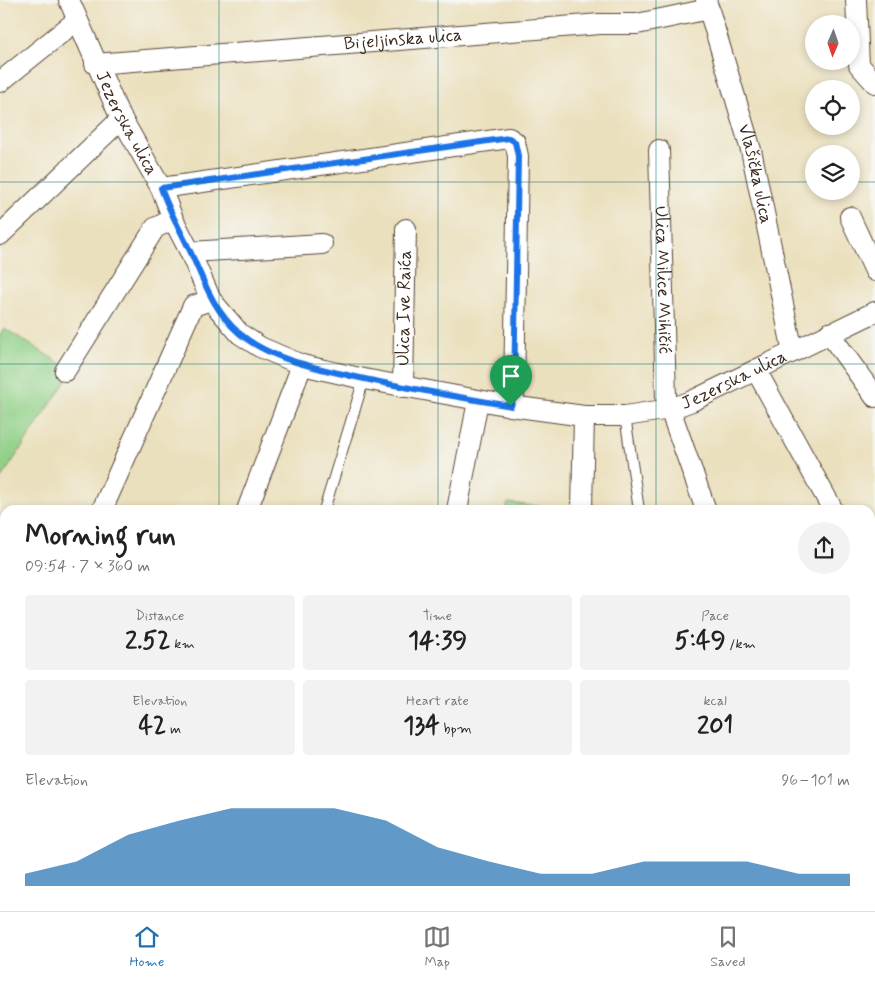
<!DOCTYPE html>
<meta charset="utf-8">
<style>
body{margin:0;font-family:Mynerve,sans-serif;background:#f2f2f2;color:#222;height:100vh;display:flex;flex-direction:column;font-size:19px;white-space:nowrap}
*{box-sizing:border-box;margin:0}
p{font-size:16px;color:#767676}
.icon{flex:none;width:28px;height:28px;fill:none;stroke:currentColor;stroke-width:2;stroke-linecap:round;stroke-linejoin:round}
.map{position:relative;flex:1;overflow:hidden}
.panel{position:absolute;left:0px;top:505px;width:875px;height:406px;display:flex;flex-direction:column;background:#fff;border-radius:15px 15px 0 0;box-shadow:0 2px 8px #0003}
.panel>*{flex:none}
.needle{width:32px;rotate:182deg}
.fabs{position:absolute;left:805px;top:15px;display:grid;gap:10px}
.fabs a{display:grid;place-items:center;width:55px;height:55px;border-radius:50%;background:#fff;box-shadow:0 2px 8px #0003;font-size:25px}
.pin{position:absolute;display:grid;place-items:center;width:42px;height:42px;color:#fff;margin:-51px -21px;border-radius:50% 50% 50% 0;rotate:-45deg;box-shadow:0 0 5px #0007}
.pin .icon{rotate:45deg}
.round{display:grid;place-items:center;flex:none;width:52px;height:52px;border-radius:26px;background:#f2f2f2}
.overview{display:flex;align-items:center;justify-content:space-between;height:85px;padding:0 25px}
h1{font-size:28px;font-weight:700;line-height:38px}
.metrics{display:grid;grid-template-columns:repeat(3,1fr);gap:8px;height:85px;padding:5px 25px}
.metrics div{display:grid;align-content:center;border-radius:5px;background:#f2f2f2;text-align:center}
.metrics b{font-size:25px;font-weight:700}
.metrics small{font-size:14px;font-weight:400}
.metrics p{font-size:14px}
.chart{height:140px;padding:10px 25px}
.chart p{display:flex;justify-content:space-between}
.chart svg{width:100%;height:90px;margin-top:5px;fill:#1f6fb2;opacity:.7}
.tab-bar{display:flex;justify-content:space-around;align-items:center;height:70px;border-top:1px solid #e0e0e0;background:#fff;font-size:14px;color:#767676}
.tab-bar a{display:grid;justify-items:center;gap:2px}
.tab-bar .active{color:#1f6fb2}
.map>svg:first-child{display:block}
.built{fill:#ead1ec}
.green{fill:#91d087;stroke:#667d52}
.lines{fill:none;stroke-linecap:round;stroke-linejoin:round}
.stream{stroke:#68a4d9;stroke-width:5.5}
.lane-casing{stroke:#554536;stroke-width:12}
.street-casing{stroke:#554536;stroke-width:22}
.lane{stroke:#fff;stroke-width:10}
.street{stroke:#fff;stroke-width:20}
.route-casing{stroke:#fff;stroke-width:10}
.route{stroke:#1a73e8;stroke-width:6}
.grid{fill:none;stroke:#0f766e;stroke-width:1;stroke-opacity:0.55}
.labels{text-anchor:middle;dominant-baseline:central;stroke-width:4;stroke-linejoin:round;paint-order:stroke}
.street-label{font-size:18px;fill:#3b2a1e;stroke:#f6f6f2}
</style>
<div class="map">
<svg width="875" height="911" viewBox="0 0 875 911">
<rect width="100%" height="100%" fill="#f6f6f2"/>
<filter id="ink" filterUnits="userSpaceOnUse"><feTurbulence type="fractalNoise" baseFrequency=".02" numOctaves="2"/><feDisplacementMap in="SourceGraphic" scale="10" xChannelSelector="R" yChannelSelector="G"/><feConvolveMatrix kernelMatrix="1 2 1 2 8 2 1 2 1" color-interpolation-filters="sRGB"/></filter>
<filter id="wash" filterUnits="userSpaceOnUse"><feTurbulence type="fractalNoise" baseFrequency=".0096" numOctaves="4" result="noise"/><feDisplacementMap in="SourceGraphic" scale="20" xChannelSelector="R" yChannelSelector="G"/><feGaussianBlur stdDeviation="1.12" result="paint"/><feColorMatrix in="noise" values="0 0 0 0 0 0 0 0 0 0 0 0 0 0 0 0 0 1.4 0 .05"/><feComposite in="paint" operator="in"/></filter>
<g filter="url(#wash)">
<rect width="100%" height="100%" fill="#ebe0bd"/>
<!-- built -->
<g class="built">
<polygon points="0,627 5,629 5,687 0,684"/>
<rect x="43" y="906" width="193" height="5"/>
</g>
<!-- green -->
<g class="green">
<polygon points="4,328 63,365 68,378 0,480 0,334"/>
<polygon points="508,503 574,510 506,510"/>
<polygon points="0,578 5,581 5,635 0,632"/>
<polygon points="0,684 5,687 5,762 0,762"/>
<polygon points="875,754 875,822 870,803 870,755"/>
<polygon points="870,864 875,864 875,911 860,911 861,906 870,906"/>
<rect x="48" y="906" width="73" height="5"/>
<rect x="158" y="906" width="78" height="5"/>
</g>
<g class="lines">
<!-- stream -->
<g class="stream">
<polyline points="0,603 5,605"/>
<polyline points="870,776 875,783"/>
</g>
</g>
</g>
<g filter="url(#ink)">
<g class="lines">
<!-- lane casing -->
<g class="lane-casing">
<g id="lane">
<polyline points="625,416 639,510"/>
<polyline points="324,510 364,379"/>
<polyline points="0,661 5,664"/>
<polyline points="242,911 242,906"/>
</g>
</g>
<!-- street casing -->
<g class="street-casing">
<g id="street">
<path id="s1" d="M69,0L118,112L161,188L173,219L190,252L211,300L240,334L260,347L302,365L364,379L511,406L584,416H625L670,409L692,401L875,312"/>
<path id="s2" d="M706,0L751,150L793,352"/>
<polyline points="856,0 859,65 875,83"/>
<path id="s3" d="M95,64L600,24H637L709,9"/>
<polyline points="0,82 76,21"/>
<path id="s4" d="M659,150L666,398L706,510"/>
<polyline points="161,188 509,138 515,142 518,156 514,394 511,406"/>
<polyline points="850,217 875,271"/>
<polyline points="0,235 121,119"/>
<polyline points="190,252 322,244"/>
<polyline points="829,333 875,397"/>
<polyline points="756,370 833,510"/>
<polyline points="65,371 155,228 173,219"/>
<path id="s5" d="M403,387L406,229"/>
<polyline points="102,510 193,306 211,300"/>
<polyline points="247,510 302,365"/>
<polyline points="457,510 478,401"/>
<polyline points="582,510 584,416"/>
<polyline points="870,578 875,587"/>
<polyline points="870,833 875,833"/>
<polyline points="37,911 37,906"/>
<polyline points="438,911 438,906"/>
</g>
</g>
<!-- lane -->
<use href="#lane" class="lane"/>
<!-- street -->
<use href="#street" class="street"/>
</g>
</g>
<g class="lines" filter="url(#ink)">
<!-- route casing -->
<g class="route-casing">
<path id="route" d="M509,138L515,142L518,156L514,394L511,406C458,397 404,388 351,376C313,367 269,359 239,333C214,311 204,282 191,253C181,231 169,211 161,188Z"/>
</g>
<!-- route -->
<use href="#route" class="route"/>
</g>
<!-- grid -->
<path class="grid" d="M219,0V510M438,0V510M656,0V510M0,182H814M851,182H875M0,364H875M0,547H5M870,547H875M0,729H5M870,729H875M219,906V911M438,906V911M656,906V911"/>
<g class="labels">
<!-- street labels -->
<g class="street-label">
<text stroke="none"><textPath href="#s3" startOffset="309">Bijeljinska ulica</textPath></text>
<text stroke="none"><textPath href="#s1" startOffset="136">Jezerska ulica</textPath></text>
<text stroke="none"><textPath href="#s2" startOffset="181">Vlašička ulica</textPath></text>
<text stroke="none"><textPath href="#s4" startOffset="130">Ulica Milice Mihičić</textPath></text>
<text stroke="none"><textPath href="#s5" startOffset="79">Ulica Ive Raića</textPath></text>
<text stroke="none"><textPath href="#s1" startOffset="890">Jezerska ulica</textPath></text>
</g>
</g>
</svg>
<div class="fabs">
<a><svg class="needle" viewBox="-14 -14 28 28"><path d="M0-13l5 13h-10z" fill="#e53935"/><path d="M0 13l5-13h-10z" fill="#767676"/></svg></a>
<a><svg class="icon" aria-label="locate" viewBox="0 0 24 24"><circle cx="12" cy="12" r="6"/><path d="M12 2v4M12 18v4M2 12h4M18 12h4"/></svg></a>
<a><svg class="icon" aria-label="layers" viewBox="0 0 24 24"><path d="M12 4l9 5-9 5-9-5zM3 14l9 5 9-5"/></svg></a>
</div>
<div class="pin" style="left:511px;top:406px;background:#1e9e55"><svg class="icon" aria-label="arrive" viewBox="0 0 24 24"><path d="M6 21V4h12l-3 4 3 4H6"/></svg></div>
<section class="panel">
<div class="overview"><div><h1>Morning run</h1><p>09:54 · 7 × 360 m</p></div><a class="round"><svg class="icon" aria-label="share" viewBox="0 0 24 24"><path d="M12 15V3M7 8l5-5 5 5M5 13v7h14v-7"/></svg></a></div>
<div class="metrics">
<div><p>Distance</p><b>2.52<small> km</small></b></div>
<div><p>Time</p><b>14:39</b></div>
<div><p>Pace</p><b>5:49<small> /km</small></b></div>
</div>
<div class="metrics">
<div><p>Elevation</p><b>42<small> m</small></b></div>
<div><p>Heart rate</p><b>134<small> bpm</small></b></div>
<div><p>kcal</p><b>201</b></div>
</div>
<div class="chart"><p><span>Elevation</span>96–101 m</p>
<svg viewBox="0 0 160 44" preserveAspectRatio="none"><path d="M0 44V38L10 32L20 19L30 12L40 6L50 6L60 6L70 12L80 25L90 32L100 38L110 38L120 32L130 32L140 32L150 38L160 38V44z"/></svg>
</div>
</section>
</div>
<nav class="tab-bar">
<a class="active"><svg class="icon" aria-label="home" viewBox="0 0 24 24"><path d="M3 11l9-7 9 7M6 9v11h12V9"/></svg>Home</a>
<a><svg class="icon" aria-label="map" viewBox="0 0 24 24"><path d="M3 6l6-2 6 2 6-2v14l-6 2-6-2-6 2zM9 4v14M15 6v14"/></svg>Map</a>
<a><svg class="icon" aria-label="saved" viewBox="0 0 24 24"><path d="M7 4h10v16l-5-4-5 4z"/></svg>Saved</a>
</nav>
